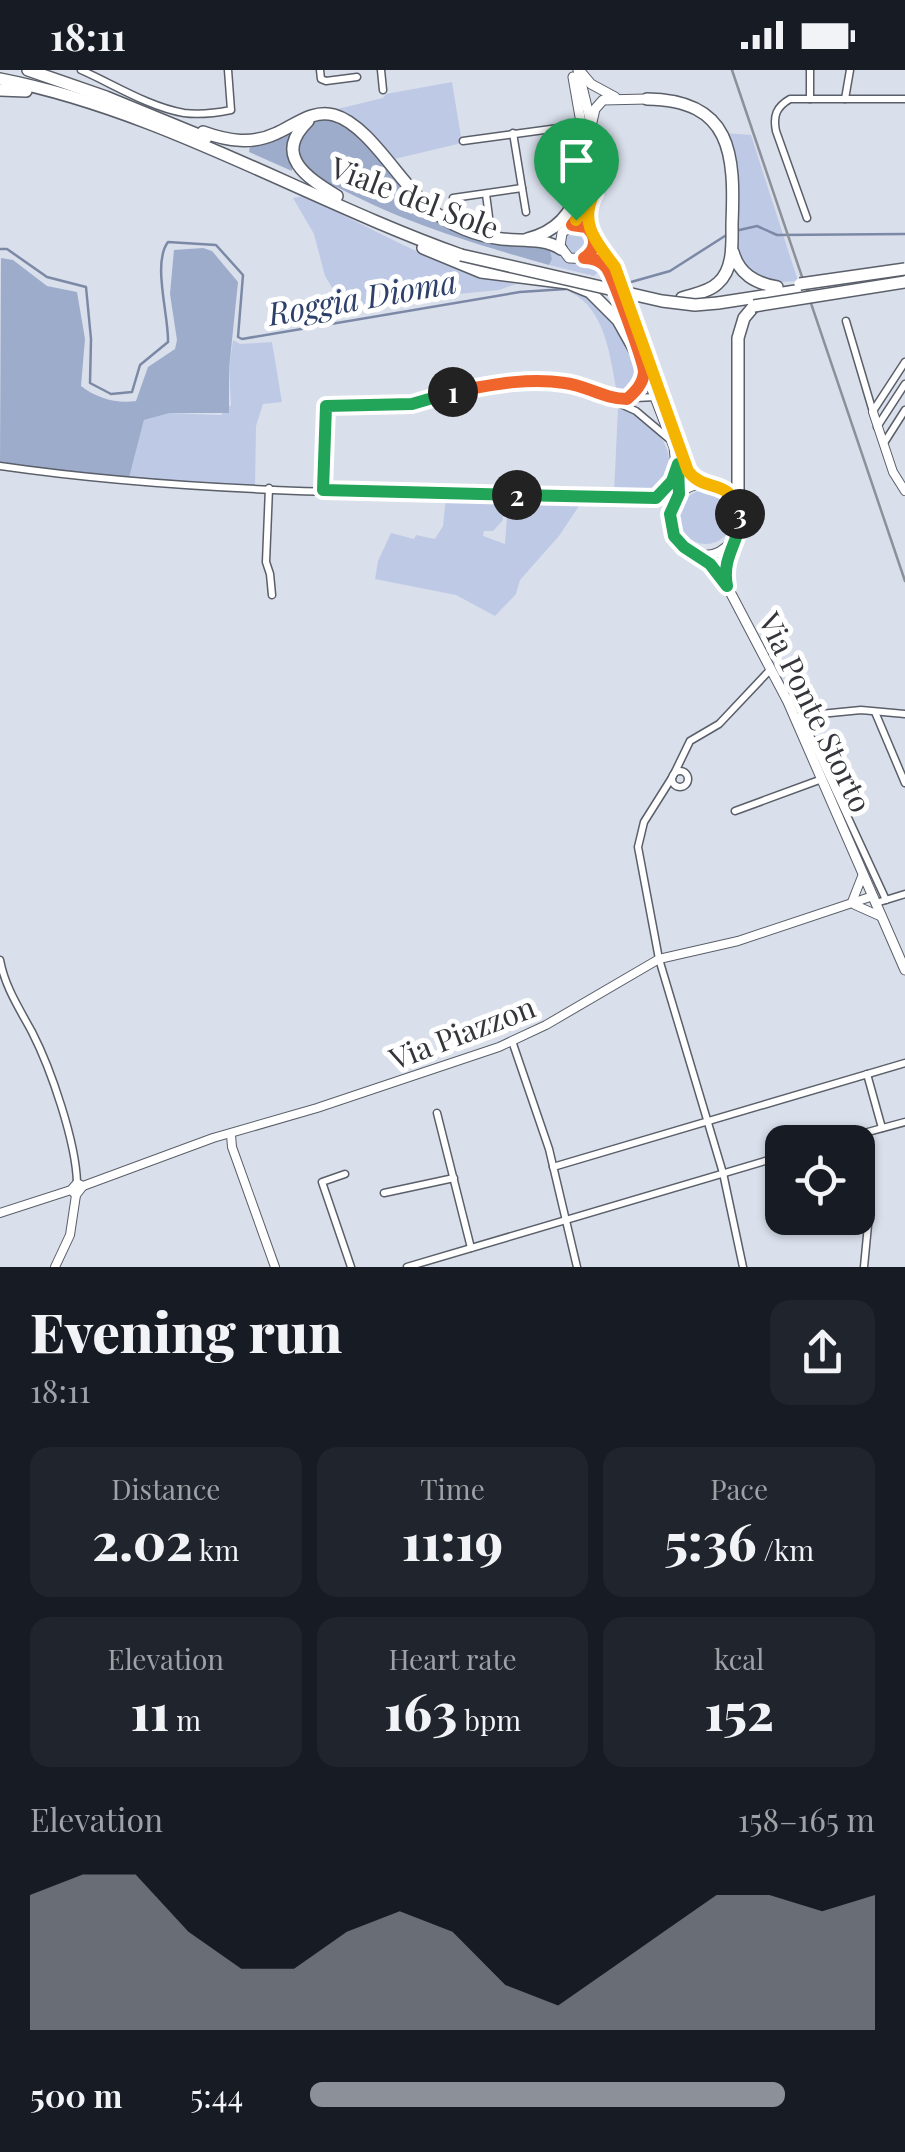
<!DOCTYPE html>
<meta charset="utf-8">
<style>
body{margin:0;font-family:"Playfair Display",serif;background:#20242c;color:#f1f3f6;height:100vh;display:flex;flex-direction:column;font-size:38px;white-space:nowrap}
*{box-sizing:border-box;margin:0}
p{font-size:32px;color:#9ea1a6}
.icon{flex:none;width:55px;height:55px;fill:none;stroke:currentColor;stroke-width:2;stroke-linecap:round;stroke-linejoin:round}
.map{position:relative;height:1197px;overflow:hidden}
.panel{display:flex;flex-direction:column;background:#171b24;flex:1}
.panel>*{flex:none}
.buttons{position:absolute;left:765px;top:1055px;display:grid;gap:20px}
.buttons a{display:grid;place-items:center;width:110px;height:110px;border-radius:20px;background:#171b24;box-shadow:0 2px 8px #0004;font-size:50px}
.pin{position:absolute;display:grid;place-items:center;width:85px;height:85px;color:#fff;margin:-102px -42px;border-radius:50% 50% 50% 0;rotate:-45deg;box-shadow:0 0 10px #0007}
.pin .icon{rotate:45deg}
.km{position:absolute;width:50px;height:50px;margin:-25px;border-radius:50%;background:#222;color:#fff;font-size:28px;line-height:50px;text-align:center}
.round{display:grid;place-items:center;flex:none;width:105px;height:105px;border-radius:20px;background:#20242c}
.headline{display:flex;align-items:center;justify-content:space-between;height:170px;padding:0 30px}
h1{font-size:55px;font-weight:800;line-height:75px}
.stats{display:grid;grid-template-columns:repeat(3,1fr);gap:15px;height:170px;padding:10px 30px}
.stats div{display:grid;align-content:center;border-radius:20px;background:#20242c;text-align:center}
.stats b{font-size:50px;font-weight:800}
.stats small{font-size:28px;font-weight:400}
.stats p{font-size:28px}
.chart{height:280px;padding:20px 30px}
.chart p{display:flex;justify-content:space-between}
.chart svg{width:100%;height:180px;margin-top:10px;fill:#8c9099;opacity:.7}
ul{padding:0 30px;list-style:none;font-size:32px}
li{display:grid;grid-template-columns:160px 120px 1fr;align-items:center;height:75px}
li i{height:25px;border-radius:12px;background:#8c9099}
.status{display:flex;justify-content:space-between;align-items:center;height:70px;padding:0 50px;background:#171b24;direction:ltr}
.status svg{height:28px;fill:currentColor}
.map>svg:first-child{display:block}
.green{fill:#becae5}
.forest{fill:#9eaccb}
.lines{fill:none;stroke-linecap:round;stroke-linejoin:round}
.stream{stroke:#7c89a6;stroke-width:2.5}
.minor-casing{stroke:#5a5f69;stroke-width:9}
.tertiary-casing{stroke:#5a5f69;stroke-width:10}
.secondary-casing{stroke:#5a5f69;stroke-width:11}
.trunk-casing{stroke:#5a5f69;stroke-width:14}
.minor{stroke:#fff;stroke-width:6}
.tertiary{stroke:#fff;stroke-width:8}
.secondary{stroke:#fff;stroke-width:9}
.trunk{stroke:#fff;stroke-width:11}
.rail{stroke:#8c9098;stroke-width:2.5}
.trunk-bridge-casing{stroke:#5a5f69;stroke-width:14;stroke-linecap:butt}
.trunk-bridge{stroke:#fff;stroke-width:11}
.split-1-casing{stroke:#fff;stroke-width:20}
.split-2-casing{stroke:#fff;stroke-width:20}
.split-3-casing{stroke:#fff;stroke-width:20}
.split-4-casing{stroke:#fff;stroke-width:20}
.split-1{stroke:#f0652b;stroke-width:12}
.split-2{stroke:#22a559;stroke-width:12}
.split-3{stroke:#22a559;stroke-width:12}
.split-4{stroke:#f5b400;stroke-width:12}
.labels{text-anchor:middle;dominant-baseline:central;stroke-width:10;stroke-linejoin:round;paint-order:stroke}
.street-label{font-size:30px;fill:#34363b;stroke:#fff}
.water-label{font-size:32px;font-style:italic;fill:#2e406a;stroke:#fff}
</style>
<div class="status"><b>18:11</b><svg viewBox="0 0 49 12"><path d="M0 12V9h3v3zM5 12V6h3v6zM10 12V3h3v9zM15 12V0h3v12zM26 1h20v11H26zM47 4h2v5h-2z"/></svg></div>
<div class="map">
<svg width="905" height="1197" viewBox="0 0 905 1197">
<rect width="100%" height="100%" fill="#d9dfeb"/>
<!-- green -->
<g class="green">
<polygon points="452,12 462,73 390,90 329,41 383,28 386,24"/>
<polygon points="724,63 751,65 798,211 768,213 737,193"/>
<path d="M303,126C372,157 441,201 516,214L499,220L417,228L356,239L333,219L325,206L314,164L293,128Z"/>
<circle cx="577" cy="172" r="12"/>
<polygon points="549,175 568,191 588,190 603,197 594,206 549,195 552,189"/>
<path d="M570,218C582,224 594,229 604,239C613,249 638,290 638,302C639,311 633,318 628,323H617C610,287 606,239 570,222Z"/>
<polygon points="233,270 240,274 272,272 282,332 263,334 256,356 255,417 129,408 144,350 170,343 221,345 231,335 229,299"/>
<path d="M618,337C649,351 671,366 670,403L653,426L614,424Z"/>
<circle cx="706" cy="447" r="27"/>
<polygon points="446,428 501,431 503,450 493,461 484,461 483,466 505,474 508,431 581,433 559,466 520,510 516,524 495,546 456,525 375,509 378,491 391,463 414,469 416,465 435,469 443,456"/>
</g>
<!-- forest -->
<g class="forest">
<path d="M328,49L357,64L376,87L449,157L549,175L552,189L549,195C475,174 410,155 341,119C328,113 310,107 303,94C293,79 302,65 311,53Z"/>
<polygon points="290,63 292,101 249,82 250,76"/>
<path d="M203,178L212,181L238,212L229,299V343H170L144,350L129,408L0,393L1,188L13,190L47,216L77,222L85,269L81,316C96,328 117,334 136,331L148,297L175,279L177,270L170,224L174,180Z"/>
</g>
<g class="lines">
<!-- stream -->
<g class="stream">
<polyline points="735,161 757,156 777,165 905,164"/>
<path d="M0,179H7L47,207L86,217L91,269L90,313L111,324L132,322L140,295L168,272C169,246 152,193 168,172L216,175L243,205L238,267L242,269L520,222L566,219"/>
<polyline points="624,214 670,201 728,164"/>
</g>
<!-- minor casing -->
<g class="minor-casing">
<g id="minor">
<path d="M81,0C113,14 149,37 184,43C199,45 216,43 231,40L228,0"/>
<polyline points="320,0 321,9 326,11 357,7"/>
<polyline points="381,0 383,20"/>
<polyline points="810,0 810,29"/>
<polyline points="845,29 850,0"/>
<polyline points="463,71 581,55"/>
<polyline points="522,118 526,142"/>
<polyline points="486,124 489,147"/>
<polyline points="453,128 522,118 513,63"/>
<path d="M807,148L776,61C773,46 776,37 790,29H905"/>
<polyline points="846,251 873,342"/>
<polyline points="628,328 637,319 644,301"/>
<polyline points="614,329 656,327"/>
<polyline points="873,341 905,292"/>
<polyline points="877,357 905,314"/>
<polyline points="884,373 905,340"/>
<path d="M0,396C214,427 433,423 649,428C662,428 670,415 675,404"/>
<polyline points="269,418 266,492 270,504 272,525"/>
<polyline points="323,420 324,342 332,335 412,333 439,325 513,311 563,312 581,316 636,341 668,368"/>
<polyline points="875,642 905,713"/>
<polyline points="800,646 861,640 905,644"/>
<polyline points="801,646 886,830"/>
<circle cx="680" cy="709" r="8"/>
<polyline points="674,704 690,671 719,654 770,600"/>
<polyline points="673,706 644,752 638,777 659,889 723,1103 743,1197"/>
<polyline points="735,741 822,709"/>
<polyline points="876,833 905,824"/>
<path d="M0,890C5,917 19,938 32,962C51,999 76,1072 77,1113"/>
<polyline points="512,971 549,1079 577,1197"/>
<polyline points="867,1004 882,1058"/>
<polyline points="437,1043 471,1178"/>
<polyline points="864,1063 870,1134 864,1197"/>
<polyline points="831,1072 905,1052"/>
<polyline points="553,1097 905,993"/>
<polyline points="345,1104 322,1112 351,1197"/>
<polyline points="384,1123 454,1108"/>
<polyline points="407,1197 782,1086"/>
</g>
</g>
<!-- tertiary casing -->
<g class="tertiary-casing">
<g id="tertiary">
<polyline points="873,342 893,402 905,421"/>
<polyline points="852,832 863,804"/>
<polyline points="855,835 882,847"/>
<polyline points="231,1065 232,1077 275,1197"/>
<polyline points="83,1116 213,1068 317,1038 499,977 546,955 659,889 738,871 873,826"/>
<polyline points="0,1143 71,1120 76,1125 83,1116 77,1113 71,1120"/>
<polyline points="55,1197 70,1165 76,1125"/>
</g>
</g>
<!-- secondary casing -->
<g class="secondary-casing">
<g id="secondary">
<path d="M578,0L605,111C601,121 595,121 590,130C576,155 601,179 615,197L688,401C701,420 727,410 738,434C743,446 741,461 732,471C691,521 631,424 704,413"/>
<polyline points="580,1 591,14 615,27"/>
<polyline points="573,7 587,87 578,108 582,139 576,151 562,163 560,176 569,188 595,189 606,197 633,269"/>
<polyline points="592,52 595,39 603,30 647,29"/>
<polyline points="640,288 674,377 679,424"/>
<polyline points="699,485 727,516 788,632 905,900"/>
<polyline points="727,514 725,495 731,476"/>
</g>
</g>
<!-- trunk casing -->
<g class="trunk-casing">
<g id="trunk">
<polyline points="28,0 106,27 206,68"/>
<path d="M0,9C163,41 306,130 461,185"/>
<polyline points="0,20 26,21"/>
<path d="M647,29C732,30 735,84 732,154C732,173 734,199 718,213C709,222 694,224 682,228"/>
<path d="M308,51C272,86 308,108 337,126"/>
<path d="M203,62C228,71 252,75 277,63C295,55 313,39 334,45C370,55 401,116 432,140C451,156 477,166 502,169C521,171 545,168 561,179"/>
<path d="M527,169C556,162 573,144 579,115"/>
<polyline points="423,178 481,202 568,213 590,222 618,250 641,291"/>
<path d="M733,182C739,204 755,213 777,217"/>
<polyline points="718,233 802,220"/>
<polyline points="738,433 738,268 744,248 754,236"/>
</g>
</g>
<!-- minor -->
<use href="#minor" class="minor"/>
<!-- tertiary -->
<use href="#tertiary" class="tertiary"/>
<!-- secondary -->
<use href="#secondary" class="secondary"/>
<!-- trunk -->
<use href="#trunk" class="trunk"/>
<!-- rail -->
<polyline class="rail" points="732,0 905,511"/>
<!-- trunk-bridge casing -->
<g class="trunk-bridge-casing">
<g id="trunk-bridge">
<polyline points="461,185 662,231 695,235 718,233"/>
<polyline points="800,214 905,199"/>
<polyline points="754,236 905,212"/>
</g>
</g>
<!-- trunk-bridge -->
<use href="#trunk-bridge" class="trunk-bridge"/>
</g>
<g class="lines">
<!-- split-1 casing -->
<g class="split-1-casing">
<path id="split-1" d="M453,322C491,315 527,307 565,313C588,316 604,329 627,329C635,322 643,314 644,302C644,293 612,204 606,197C600,190 593,188 584,188C596,180 598,167 586,157L572,155L576,150"/>
</g>
<!-- split-2 casing -->
<g class="split-2-casing">
<polyline id="split-2" points="453,322 412,334 326,336 323,420 517,425"/>
</g>
<!-- split-3 casing -->
<g class="split-3-casing">
<path id="split-3" d="M517,425L656,428L672,411L678,394L679,424L670,444L674,466L684,477L710,494L727,516C721,485 741,472 740,444"/>
</g>
<!-- split-4 casing -->
<g class="split-4-casing">
<path id="split-4" d="M576,150L582,139V120L594,124C578,154 598,174 615,197L688,401C705,424 730,406 740,444"/>
</g>
<!-- split-1 -->
<use href="#split-1" class="split-1"/>
<!-- split-2 -->
<use href="#split-2" class="split-2"/>
<!-- split-3 -->
<use href="#split-3" class="split-3"/>
<!-- split-4 -->
<use href="#split-4" class="split-4"/>
</g>
<g class="labels">
<!-- street labels -->
<g class="street-label">
<text transform="translate(415 127) rotate(21)">Viale del Sole</text>
<text transform="translate(816 642) rotate(64)">Via Ponte Storto</text>
<text transform="translate(462 962) rotate(-21)">Via Piazzon</text>
</g>
<!-- water labels -->
<g class="water-label">
<text transform="translate(362 226) rotate(-10)">Roggia Dioma</text>
</g>
</g>
</svg>
<div class="buttons">
<a><svg class="icon" aria-label="locate" viewBox="0 0 24 24"><circle cx="12" cy="12" r="6"/><path d="M12 2v4M12 18v4M2 12h4M18 12h4"/></svg></a>
</div>
<div class="pin" style="left:576px;top:150px;background:#1e9e55"><svg class="icon" aria-label="arrive" viewBox="0 0 24 24"><path d="M6 21V4h12l-3 4 3 4H6"/></svg></div>
<b class="km" style="left:453px;top:322px">1</b>
<b class="km" style="left:517px;top:425px">2</b>
<b class="km" style="left:740px;top:444px">3</b>
</div>
<section class="panel">
<div class="headline"><div><h1>Evening run</h1><p>18:11</p></div><a class="round"><svg class="icon" aria-label="share" viewBox="0 0 24 24"><path d="M12 15V3M7 8l5-5 5 5M5 13v7h14v-7"/></svg></a></div>
<div class="stats">
<div><p>Distance</p><b>2.02<small> km</small></b></div>
<div><p>Time</p><b>11:19</b></div>
<div><p>Pace</p><b>5:36<small> /km</small></b></div>
</div>
<div class="stats">
<div><p>Elevation</p><b>11<small> m</small></b></div>
<div><p>Heart rate</p><b>163<small> bpm</small></b></div>
<div><p>kcal</p><b>152</b></div>
</div>
<div class="chart"><p><span>Elevation</span>158–165 m</p>
<svg viewBox="0 0 160 44" preserveAspectRatio="none"><path d="M0 44V11L10 6L20 6L30 20L40 29L50 29L60 20L70 15L80 20L90 33L100 38L110 29L120 20L130 11L140 11L150 15L160 11V44z"/></svg>
</div>
<ul>
<li><b>500 m</b>5:44<i style="width:84%"></i></li>
</ul>
</section>
